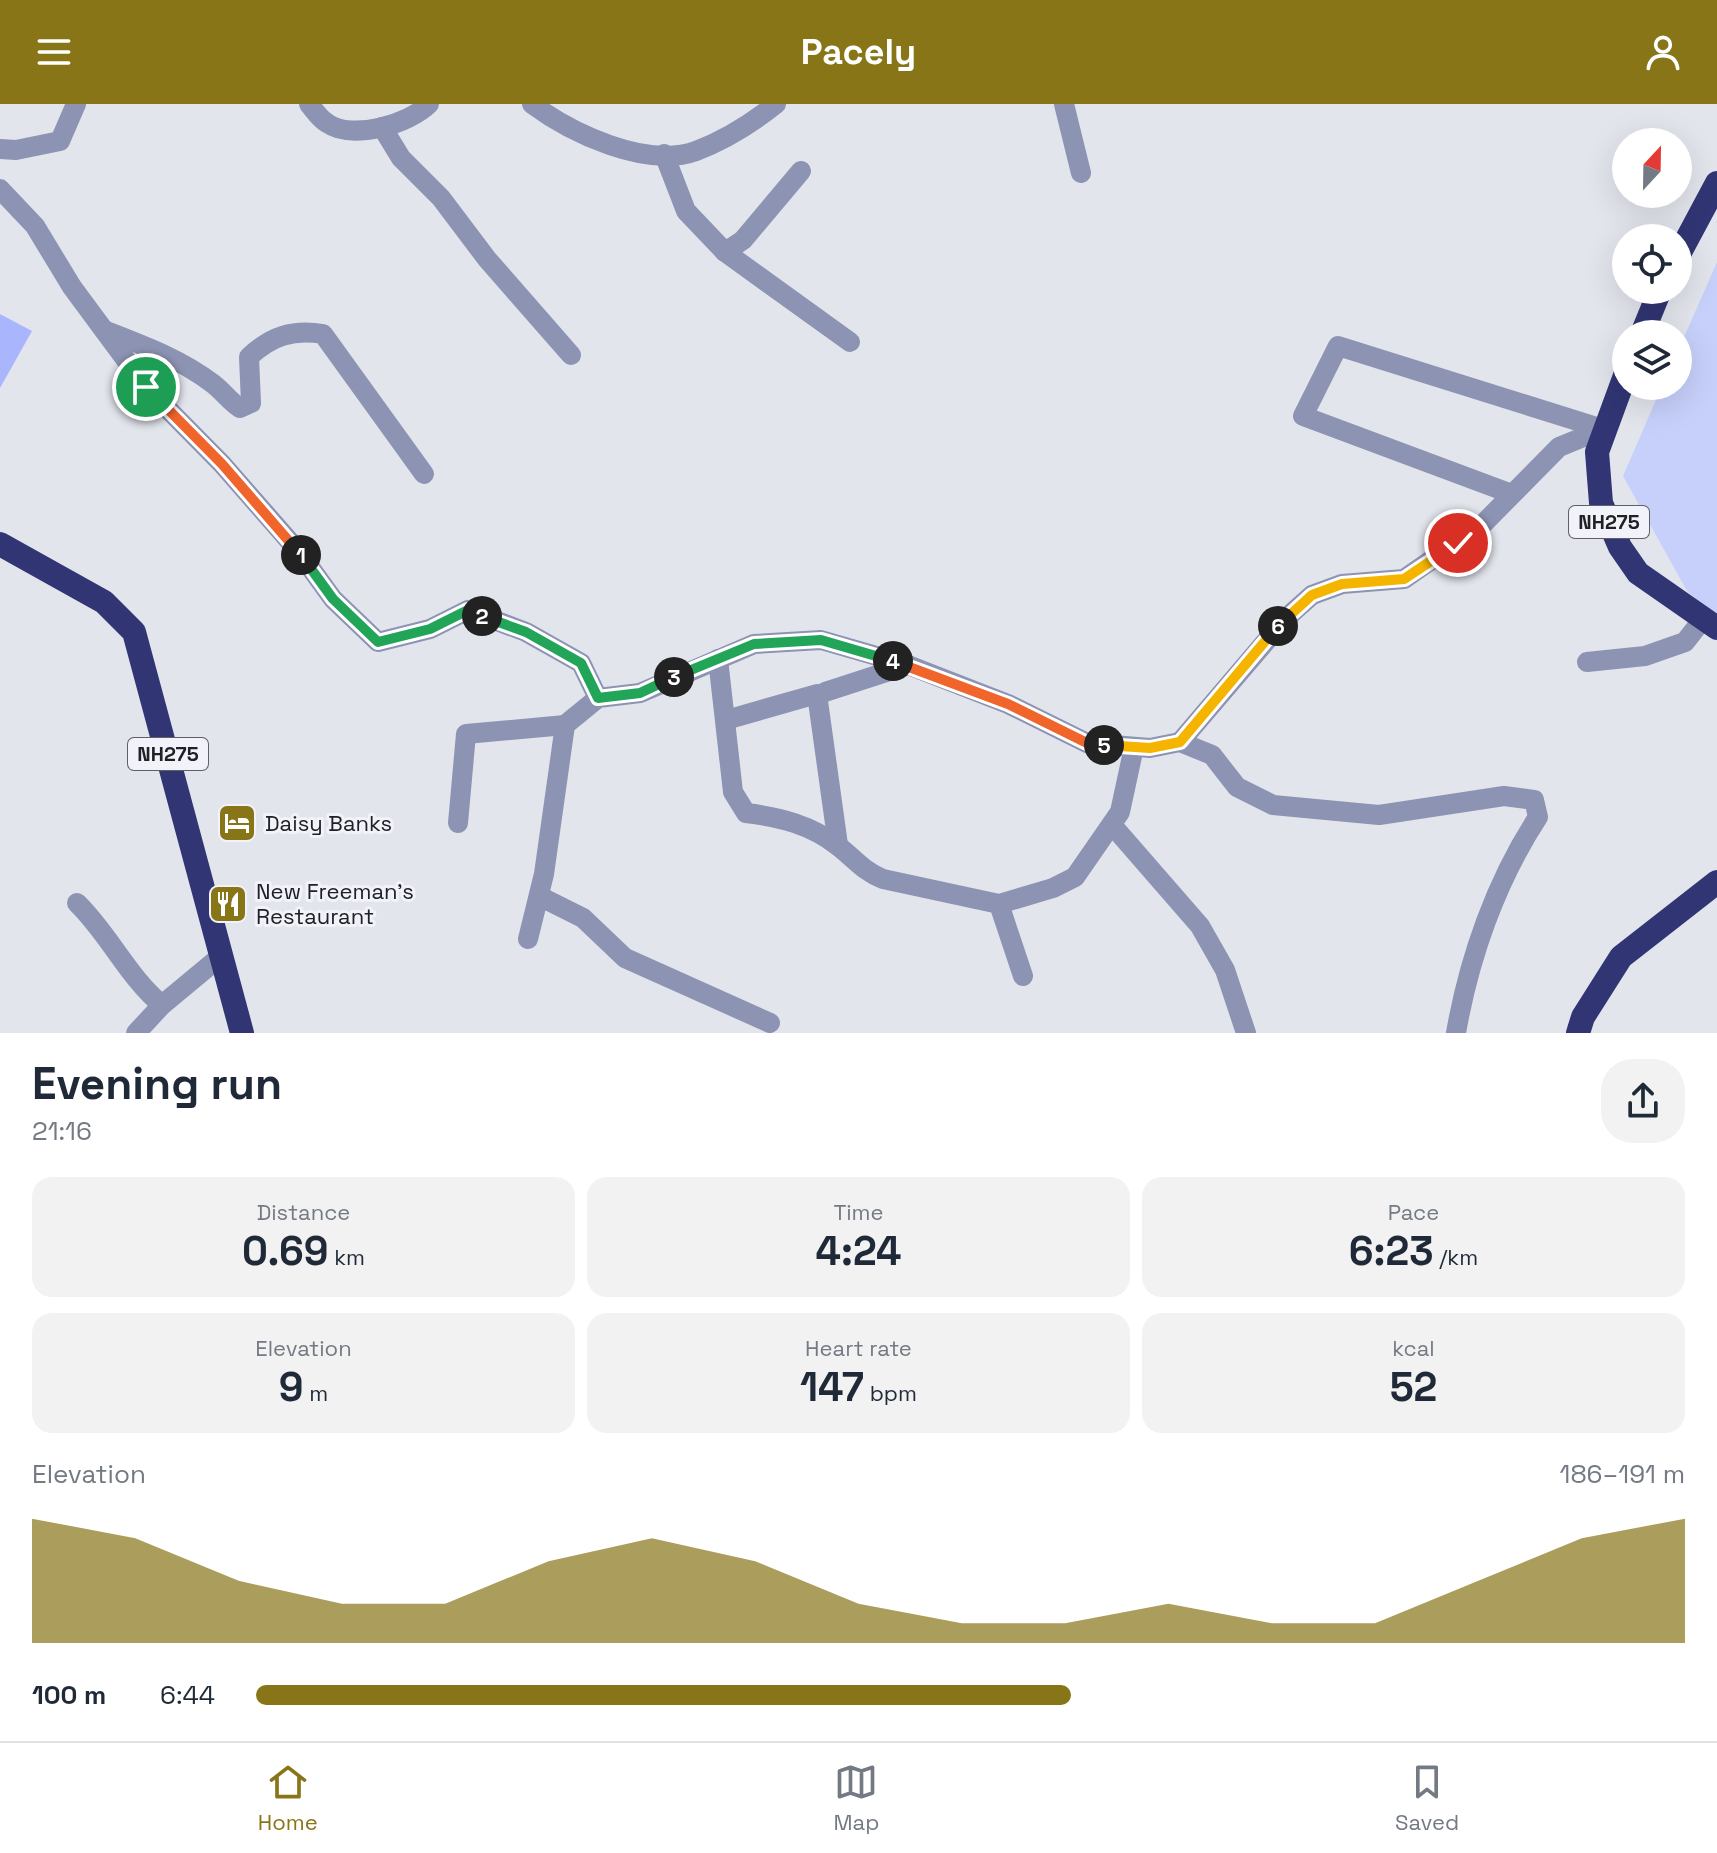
<!DOCTYPE html>
<meta charset="utf-8">
<style>
body{margin:0;font-family:"Space Grotesk",sans-serif;background:#f2f2f3;color:#1f2937;height:100vh;display:flex;flex-direction:column;font-size:30px;white-space:nowrap}
*{box-sizing:border-box;margin:0}
p{font-size:26px;color:#747a83}
.icon{flex:none;width:44px;height:44px;fill:none;stroke:currentColor;stroke-width:2;stroke-linecap:round;stroke-linejoin:round}
.map{position:relative;height:929px;overflow:hidden}
.details{display:flex;flex-direction:column;background:#fff;flex:1}
.details>*{flex:none}
.needle{width:52px;rotate:22deg}
.controls{position:absolute;left:1612px;top:24px;display:grid;gap:16px}
.controls a{display:grid;place-items:center;width:80px;height:80px;border-radius:50%;background:#fff;box-shadow:0 8px 32px #0002;font-size:40px}
.pin{position:absolute;display:grid;place-items:center;width:68px;height:68px;color:#fff;margin:-34px;border:4px solid #fff;border-radius:50%;box-shadow:0 2px 8px #0007}
.km{position:absolute;width:40px;height:40px;margin:-20px;border-radius:50%;background:#222;color:#fff;font-size:22px;line-height:40px;text-align:center}
.round{display:grid;place-items:center;flex:none;width:84px;height:84px;border-radius:32px;background:#f2f2f3}
.head{display:flex;align-items:center;justify-content:space-between;height:136px;padding:0 32px}
h1{font-size:44px;font-weight:700;line-height:60px}
.figures{display:grid;grid-template-columns:repeat(3,1fr);gap:12px;height:136px;padding:8px 32px}
.figures div{display:grid;align-content:center;border-radius:20px;background:#f2f2f3;text-align:center}
.figures b{font-size:40px;font-weight:700}
.figures small{font-size:22px;font-weight:400}
.figures p{font-size:22px}
.chart{height:224px;padding:16px 32px}
.chart p{display:flex;justify-content:space-between}
.chart svg{width:100%;height:144px;margin-top:8px;fill:#887518;opacity:.7}
ul{padding:0 32px;list-style:none;font-size:26px}
li{display:grid;grid-template-columns:128px 96px 1fr;align-items:center;height:60px}
li i{height:20px;border-radius:10px;background:#887518}
header{display:flex;justify-content:space-between;align-items:center;height:104px;padding:0 32px;background:#887518;color:#fff;font-size:36px;font-weight:700}
.dock{display:flex;justify-content:space-around;align-items:center;height:112px;border-top:2px solid #e0e1e3;background:#fff;font-size:22px;color:#747a83}
.dock a{display:grid;justify-items:center;gap:4px}
.dock .on{color:#887518}
.map>svg:first-child{display:block}
.green{fill:#c7d0fb}
.building{fill:#a9b5fd}
.lines{fill:none;stroke-linecap:round;stroke-linejoin:round}
.minor{stroke:#8d93b3;stroke-width:20}
.highway{stroke:#313573;stroke-width:24}
.split-1-casing{stroke:#fff;stroke-width:16}
.split-2-casing{stroke:#fff;stroke-width:16}
.split-3-casing{stroke:#fff;stroke-width:16}
.split-4-casing{stroke:#fff;stroke-width:16}
.split-5-casing{stroke:#fff;stroke-width:16}
.split-6-casing{stroke:#fff;stroke-width:16}
.split-7-casing{stroke:#fff;stroke-width:16}
.split-1{stroke:#f0652b;stroke-width:10}
.split-2{stroke:#22a559;stroke-width:10}
.split-3{stroke:#22a559;stroke-width:10}
.split-4{stroke:#22a559;stroke-width:10}
.split-5{stroke:#f0652b;stroke-width:10}
.split-6{stroke:#f5b400;stroke-width:10}
.split-7{stroke:#f5b400;stroke-width:10}
.labels{text-anchor:middle;dominant-baseline:central;stroke-width:6;stroke-linejoin:round;paint-order:stroke}
.shield{fill:#f1f2fa;stroke:#5f6064;stroke-width:2}
.shield-label{font-size:20px;font-weight:bold;fill:#202124}
.poi-label{font-size:22px;fill:#202124;stroke:#f1f2fa;text-anchor:start}
</style>
<header><svg class="icon" aria-label="menu" viewBox="0 0 24 24"><path d="M4 6h16M4 12h16M4 18h16"/></svg>Pacely<svg class="icon" aria-label="person" viewBox="0 0 24 24"><circle cx="12" cy="8" r="4"/><path d="M4 21q1-7 8-7t8 7"/></svg></header>
<div class="map">
<svg width="1717" height="929" viewBox="0 0 1717 929">
<rect width="100%" height="100%" fill="#e3e5ed"/>
<!-- green -->
<polygon class="green" points="1717,158 1717,513 1687,487 1623,372 1662,282 1678,282 1678,247"/>
<!-- building -->
<polygon class="building" points="0,210 32,227 0,284"/>
<g class="lines">
<!-- minor -->
<g class="minor">
<path d="M309,0C314,6 320,15 327,19C352,37 409,20 429,0"/>
<path d="M532,0C571,29 646,65 696,47C725,36 752,19 776,0"/>
<polyline points="1064,0 1081,69"/>
<polyline points="382,23 401,54 441,94 487,155 571,251"/>
<polyline points="0,45 16,46 60,37 76,0"/>
<polyline points="664,50 686,107 725,148 850,238"/>
<polyline points="0,85 35,122 72,183 146,283 222,360 299,448 333,495 378,538 430,525 468,506 526,528 581,559 598,594"/>
<polyline points="725,148 743,136 801,67"/>
<path d="M104,226C142,241 179,254 212,279C223,287 229,297 240,304L251,299L249,253C271,232 293,225 323,230L424,370"/>
<polyline points="1512,390 1303,312 1338,242 1603,325"/>
<path d="M718,555L733,688L746,709C780,713 811,721 838,742C855,755 863,767 883,775L999,800L1053,784L1075,773L1120,708L1134,643"/>
<polyline points="1587,558 1645,552 1685,538 1703,515"/>
<polyline points="825,588 908,561"/>
<polyline points="726,616 817,590 838,741"/>
<polyline points="1180,638 1285,515 1312,491 1342,480 1404,475 1483,420 1559,343 1603,325"/>
<polyline points="458,719 466,630 565,621"/>
<polyline points="1113,722 1200,822 1225,866 1246,929"/>
<polyline points="539,792 583,814 625,854 770,919"/>
<path d="M77,799C109,830 128,873 162,901"/>
<polyline points="999,800 1023,872"/>
<path d="M528,835L544,770L565,621L598,594L640,589L754,540L821,536L908,561L1008,600L1087,639L1150,644L1180,638L1212,651L1237,683L1273,701L1379,711L1504,692L1534,696L1538,713C1496,777 1469,854 1456,929"/>
<polyline points="136,929 162,901 221,852"/>
</g>
<!-- highway -->
<g class="highway">
<polyline points="1678,152 1717,79"/>
<polyline points="1642,230 1660,186"/>
<polyline points="1626,269 1597,348 1601,399 1620,443 1638,469 1717,524"/>
<polyline points="0,440 104,498 134,528 242,929"/>
<polyline points="1578,929 1583,913 1621,853 1717,778"/>
</g>
</g>
<g class="lines">
<!-- split-1 casing -->
<g class="split-1-casing">
<polyline id="split-1" points="146,283 222,360 301,451"/>
</g>
<!-- split-2 casing -->
<g class="split-2-casing">
<polyline id="split-2" points="301,451 333,495 378,538 430,525 468,506 482,512"/>
</g>
<!-- split-3 casing -->
<g class="split-3-casing">
<polyline id="split-3" points="482,512 526,528 581,559 598,594 640,589 674,573"/>
</g>
<!-- split-4 casing -->
<g class="split-4-casing">
<polyline id="split-4" points="674,573 754,540 821,536 893,557"/>
</g>
<!-- split-5 casing -->
<g class="split-5-casing">
<polyline id="split-5" points="893,557 1008,600 1087,639 1104,641"/>
</g>
<!-- split-6 casing -->
<g class="split-6-casing">
<polyline id="split-6" points="1104,641 1150,644 1180,638 1278,522"/>
</g>
<!-- split-7 casing -->
<g class="split-7-casing">
<polyline id="split-7" points="1278,522 1312,491 1342,480 1404,475 1458,439"/>
</g>
<!-- split-1 -->
<use href="#split-1" class="split-1"/>
<!-- split-2 -->
<use href="#split-2" class="split-2"/>
<!-- split-3 -->
<use href="#split-3" class="split-3"/>
<!-- split-4 -->
<use href="#split-4" class="split-4"/>
<!-- split-5 -->
<use href="#split-5" class="split-5"/>
<!-- split-6 -->
<use href="#split-6" class="split-6"/>
<!-- split-7 -->
<use href="#split-7" class="split-7"/>
</g>
<!-- icons -->
<defs>
<g id="hotel-square" transform="scale(2)"><rect x="-9" y="-9" width="18" height="18" rx="4" fill="#887518" stroke="#f1f2fa"/><path d="M-6-4.5h1.5V1H6V5H4.5V3h-9V5H-6ZM-4 0a1.8 1.8 0 1 1 3.6 0ZM.5 0V-2.5h3Q6-2.5 6 0Z" fill="#fff"/></g>
<g id="restaurant-square" transform="scale(2)"><rect x="-9" y="-9" width="18" height="18" rx="4" fill="#887518" stroke="#f1f2fa"/><path d="M-5-6h1v4h1v-4h1v4h1v-4h1v5L-1.5 .5V6h-2V.5L-5-1ZM5-6V6H3V1.5H1.5Q1.5-4 5-6Z" fill="#fff"/></g>
</defs>
<g fill-rule="evenodd">
<use href="#hotel-square" x="237" y="719"/>
<use href="#restaurant-square" x="228" y="800"/>
</g>
<g class="labels">
<!-- shield labels -->
<g class="shield">
<rect x="1569" y="402" width="80" height="32" rx="6"/>
<rect x="128" y="634" width="80" height="32" rx="6"/>
</g>
<g class="shield-label">
<text x="1609" y="418">NH275</text>
<text x="168" y="650">NH275</text>
</g>
<!-- poi labels -->
<g class="poi-label">
<text x="265" y="719">Daisy Banks</text>
<text x="256" y="787">New Freeman's<tspan x="256" dy="25">Restaurant</tspan></text>
</g>
</g>
</svg>
<div class="controls">
<a><svg class="needle" viewBox="-14 -14 28 28"><path d="M0-13l5 13h-10z" fill="#e53935"/><path d="M0 13l5-13h-10z" fill="#747a83"/></svg></a>
<a><svg class="icon" aria-label="locate" viewBox="0 0 24 24"><circle cx="12" cy="12" r="6"/><path d="M12 2v4M12 18v4M2 12h4M18 12h4"/></svg></a>
<a><svg class="icon" aria-label="layers" viewBox="0 0 24 24"><path d="M12 4l9 5-9 5-9-5zM3 14l9 5 9-5"/></svg></a>
</div>
<div class="pin" style="left:146px;top:283px;background:#1e9e55"><svg class="icon" aria-label="arrive" viewBox="0 0 24 24"><path d="M6 21V4h12l-3 4 3 4H6"/></svg></div>
<div class="pin" style="left:1458px;top:439px;background:#d93025"><svg class="icon" aria-label="check" viewBox="0 0 24 24"><path d="M5 12l5 5 9-10"/></svg></div>
<b class="km" style="left:301px;top:451px">1</b>
<b class="km" style="left:482px;top:512px">2</b>
<b class="km" style="left:674px;top:573px">3</b>
<b class="km" style="left:893px;top:557px">4</b>
<b class="km" style="left:1104px;top:641px">5</b>
<b class="km" style="left:1278px;top:522px">6</b>
</div>
<section class="details">
<div class="head"><div><h1>Evening run</h1><p>21:16</p></div><a class="round"><svg class="icon" aria-label="share" viewBox="0 0 24 24"><path d="M12 15V3M7 8l5-5 5 5M5 13v7h14v-7"/></svg></a></div>
<div class="figures">
<div><p>Distance</p><b>0.69<small> km</small></b></div>
<div><p>Time</p><b>4:24</b></div>
<div><p>Pace</p><b>6:23<small> /km</small></b></div>
</div>
<div class="figures">
<div><p>Elevation</p><b>9<small> m</small></b></div>
<div><p>Heart rate</p><b>147<small> bpm</small></b></div>
<div><p>kcal</p><b>52</b></div>
</div>
<div class="chart"><p><span>Elevation</span>186–191 m</p>
<svg viewBox="0 0 160 44" preserveAspectRatio="none"><path d="M0 44V6L10 12L20 25L30 32L40 32L50 19L60 12L70 19L80 32L90 38L100 38L110 32L120 38L130 38L140 25L150 12L160 6V44z"/></svg>
</div>
<ul>
<li><b>100 m</b>6:44<i style="width:57%"></i></li>
</ul>
</section>
<nav class="dock">
<a class="on"><svg class="icon" aria-label="home" viewBox="0 0 24 24"><path d="M3 11l9-7 9 7M6 9v11h12V9"/></svg>Home</a>
<a><svg class="icon" aria-label="map" viewBox="0 0 24 24"><path d="M3 6l6-2 6 2 6-2v14l-6 2-6-2-6 2zM9 4v14M15 6v14"/></svg>Map</a>
<a><svg class="icon" aria-label="saved" viewBox="0 0 24 24"><path d="M7 4h10v16l-5-4-5 4z"/></svg>Saved</a>
</nav>
